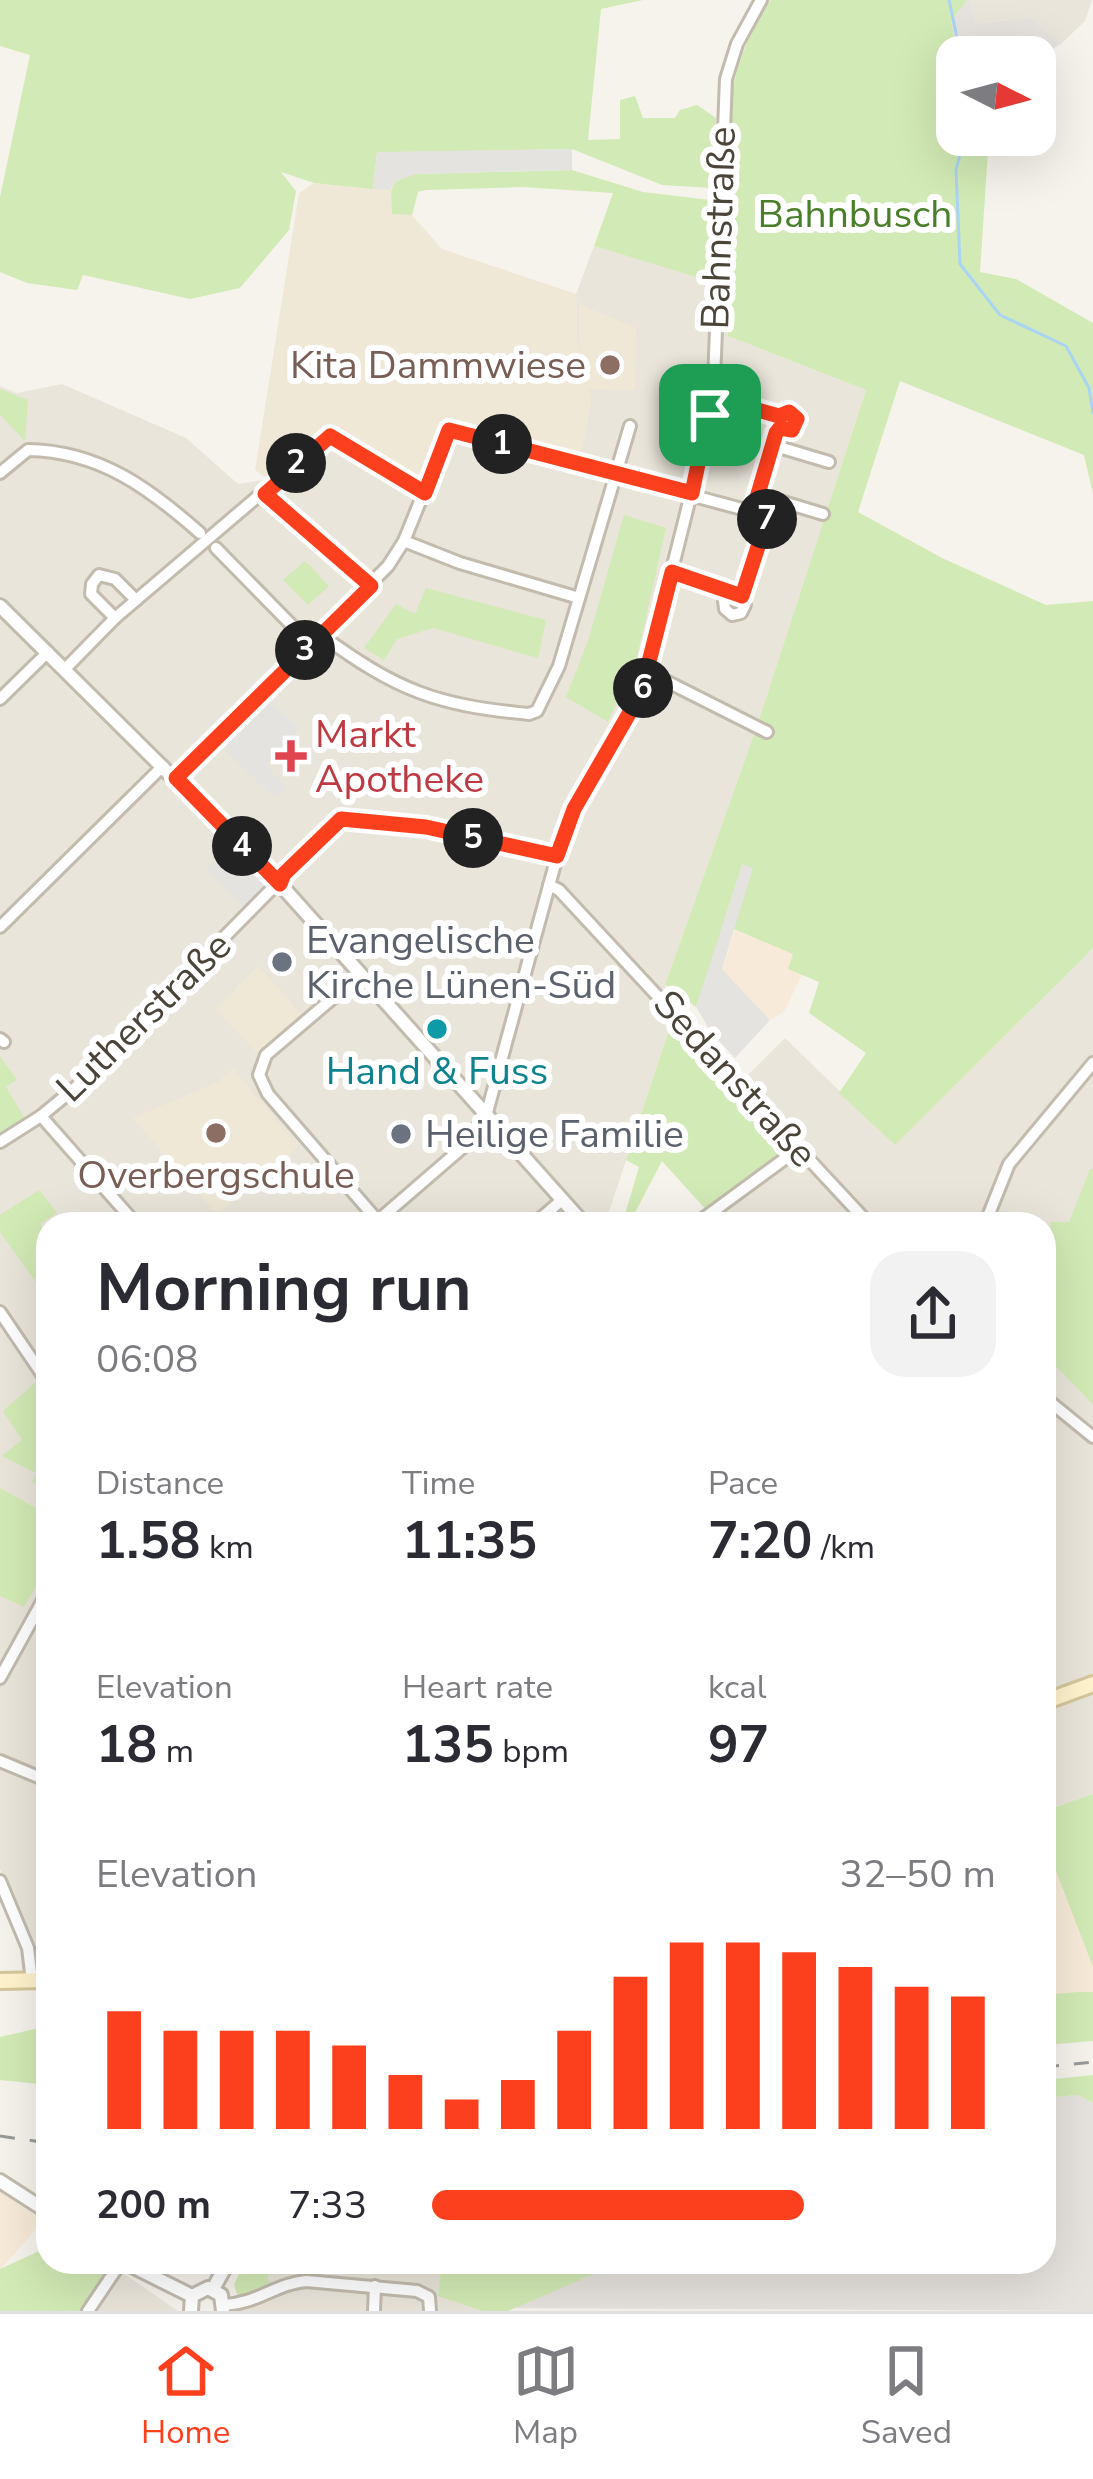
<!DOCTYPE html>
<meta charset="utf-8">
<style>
body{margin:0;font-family:"Nunito Sans",sans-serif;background:#f2f2f3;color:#2b2b33;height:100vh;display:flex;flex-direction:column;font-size:45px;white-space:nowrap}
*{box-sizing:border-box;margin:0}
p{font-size:39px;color:#7c7c81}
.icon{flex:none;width:66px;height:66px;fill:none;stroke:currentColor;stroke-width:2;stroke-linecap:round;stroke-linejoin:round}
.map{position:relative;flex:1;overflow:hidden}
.side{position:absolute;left:36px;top:1212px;width:1020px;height:1062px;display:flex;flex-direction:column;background:#fff;border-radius:36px;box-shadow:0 12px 48px #0002}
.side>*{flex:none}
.needle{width:78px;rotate:96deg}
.controls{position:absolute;left:936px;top:36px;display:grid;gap:24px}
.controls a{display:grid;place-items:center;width:120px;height:120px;border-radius:24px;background:#fff;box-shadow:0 12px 48px #0002;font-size:60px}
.pin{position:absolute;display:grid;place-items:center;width:102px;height:102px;color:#fff;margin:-51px;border-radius:24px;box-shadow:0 6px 18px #0006}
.km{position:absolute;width:60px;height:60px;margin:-30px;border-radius:50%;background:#222;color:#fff;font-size:33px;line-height:60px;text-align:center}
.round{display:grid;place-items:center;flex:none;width:126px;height:126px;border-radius:36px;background:#f2f2f3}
.head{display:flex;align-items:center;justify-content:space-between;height:204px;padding:0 60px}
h1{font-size:66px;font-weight:700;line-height:90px}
.metrics{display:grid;grid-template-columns:repeat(3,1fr);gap:18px;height:204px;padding:12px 60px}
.metrics div{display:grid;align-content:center}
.metrics b{font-size:51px;font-weight:700}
.metrics small{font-size:33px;font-weight:400}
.metrics p{font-size:33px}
.chart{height:336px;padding:24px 60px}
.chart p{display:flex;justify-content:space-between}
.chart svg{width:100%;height:216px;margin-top:12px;stroke:#fc3f1d;stroke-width:6}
ul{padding:0 60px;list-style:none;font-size:39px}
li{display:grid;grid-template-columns:192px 144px 1fr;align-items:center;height:90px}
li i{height:30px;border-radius:15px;background:#fc3f1d}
.dock{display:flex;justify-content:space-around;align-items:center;height:168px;border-top:3px solid #e1e1e2;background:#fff;font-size:33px;color:#7c7c81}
.dock a{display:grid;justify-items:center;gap:6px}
.dock .selected{color:#fc3f1d}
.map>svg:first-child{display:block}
.residential{fill:#eae5da}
.commercial{fill:#f7ead8}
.industrial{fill:#e6e2dd}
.education{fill:#efe8d6}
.green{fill:#d2eab5}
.parking{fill:#e5e3e0}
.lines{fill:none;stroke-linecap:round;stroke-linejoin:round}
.stream{stroke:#a9d4f2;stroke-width:3}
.minor-casing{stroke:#c2bbae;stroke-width:16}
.tertiary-casing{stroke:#c2bbae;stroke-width:18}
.secondary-casing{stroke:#d6c79b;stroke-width:20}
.minor{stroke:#fff;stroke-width:10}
.tertiary{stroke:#fff;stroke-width:12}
.secondary{stroke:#fff3cd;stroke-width:14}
.rail{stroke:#9a9a9a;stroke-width:3;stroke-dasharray:15 15;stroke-linecap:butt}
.route-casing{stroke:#fff;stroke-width:24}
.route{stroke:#fc3f1d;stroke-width:15}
.education-dot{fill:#8d6e63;stroke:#fff;stroke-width:4.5}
.health-dot{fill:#e0444e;stroke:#fff;stroke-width:4.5}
.worship-dot{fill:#6b7280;stroke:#fff;stroke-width:4.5}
.culture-dot{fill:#0f9aa8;stroke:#fff;stroke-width:4.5}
.labels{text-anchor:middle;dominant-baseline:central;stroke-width:12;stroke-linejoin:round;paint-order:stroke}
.park-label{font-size:39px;fill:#4a7f2a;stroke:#fff}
.street-label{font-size:39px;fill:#4b4439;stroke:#fff}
.education-label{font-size:39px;fill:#785e54;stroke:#fff;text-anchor:end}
.health-label{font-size:39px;fill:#be3a42;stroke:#fff;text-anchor:start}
.worship-label{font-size:39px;fill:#5b616d;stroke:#fff;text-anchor:start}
.culture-label{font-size:39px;fill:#0d838f;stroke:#fff}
</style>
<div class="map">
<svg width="1093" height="2311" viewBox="0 0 1093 2311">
<rect width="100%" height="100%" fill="#f6f3ec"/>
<!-- residential -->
<g class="residential">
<polygon points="971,0 1092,0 1085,21 1061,44 1031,17 976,24"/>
<polygon points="594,246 726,286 728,336 866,390 758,723 665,985 675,1012 605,1224 48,1224 48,1966 41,1966 0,1869 0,386 17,393 62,384 186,438 238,484 283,477 332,433 421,483 448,423 580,458 591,400 577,341 576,294"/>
<polygon points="1093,948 1093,1169 1069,1222 1051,1222 1044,1249 1044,1224 702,1224 811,1147 747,1076 785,1038 895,1145"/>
<polygon points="1044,1354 1093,1405 1093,1794 1044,1811"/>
<polygon points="48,2262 107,2262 178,2311 0,2311 0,2270"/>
<polygon points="270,2262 442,2262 439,2296 482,2311 237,2311 268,2280"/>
</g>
<!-- commercial -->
<g class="commercial">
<polygon points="735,930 794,954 788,969 802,974 784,1012 770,1020 722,970"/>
<polygon points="1044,1840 1093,1967 1093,1992 1044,1995"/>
<polygon points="0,2191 43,2221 0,2270"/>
</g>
<!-- industrial -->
<g class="industrial">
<polygon points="967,0 971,0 976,24 1031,17 1061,44 1035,59 958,57 951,21"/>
<polygon points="1078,2095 1093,2103 1093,2311 507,2308 622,2262 1044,2262 1044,2098"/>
</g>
<!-- education -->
<g class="education">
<polygon points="314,183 391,190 393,214 412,215 442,249 576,294 577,341 587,382 579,341 579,304 636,328 635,390 589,389 591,400 580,459 448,423 421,483 332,433 283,477 268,479 255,470 299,193"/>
<polygon points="258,966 302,1015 258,1054 216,1009"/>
<polygon points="233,1068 298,1147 217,1214 133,1118 218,1082"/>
</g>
<!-- green -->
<g class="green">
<polygon points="0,0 643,0 601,9 588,140 620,139 620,100 635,96 643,118 675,118 680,110 697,105 716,118 713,188 662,185 572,149 377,153 373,189 314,183 281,172 296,191 289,230 240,288 190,299 83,275 77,290 27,283 0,272 0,197 30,55 0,46"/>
<path d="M770,0H967L951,21L958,57L957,62L947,66L957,113V135H989L980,272L1016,279L1093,323V494L1084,455L900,381L858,512L942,558L1046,605L1093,601V948L895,1145L839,1093L866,1053L809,1013L819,982L788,969L793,954L724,925L696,1007L665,985L758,723L866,390L728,336C725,225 704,97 770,0Z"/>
<polygon points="572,170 643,192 710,200 709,281 594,246 613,193 523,187 426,190 418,192 412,215 392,214 391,191 396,181 415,174"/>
<polygon points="0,389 28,400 25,441 0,415"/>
<polygon points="624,515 666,528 636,661 608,722 566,697 589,638"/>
<polygon points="305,561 329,586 308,605 283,580"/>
<polygon points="426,588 546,620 538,658 433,628 397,639 384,660 364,648 396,604 415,614"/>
<polygon points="670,1027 789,1152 708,1212 662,1161 629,1224 622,1224 639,1167 626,1160"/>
<polygon points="0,1056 17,1080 6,1087 25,1119 0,1134"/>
<polygon points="1090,1169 1093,1169 1093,1405 1044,1354 1044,1249 1051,1222 1069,1222"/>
<polygon points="39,1190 57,1213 40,1224 48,1236 48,1299 0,1232 0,1215"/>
<polygon points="37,1381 48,1394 48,1492 32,1482 36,1473 2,1456 22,1440 3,1411"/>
<polygon points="0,1488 48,1515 48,1565 24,1607 0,1596"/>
<polygon points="1093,1794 1093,1967 1044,1840 1044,1811"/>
<polygon points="1078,1992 1093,1992 1093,2041 1044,2045 1044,1995"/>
<polygon points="48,2026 48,2085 0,2080 0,2037"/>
<polygon points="1093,2075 1093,2103 1078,2095 1044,2098 1044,2080"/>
<polygon points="48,2247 48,2262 111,2265 79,2311 0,2311 0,2269"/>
<polygon points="244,2262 270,2262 268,2280 272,2284 262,2292 238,2297 234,2285"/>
<polygon points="442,2262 622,2262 508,2311 482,2311 438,2296"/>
</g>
<!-- parking -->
<g class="parking">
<polygon points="572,149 572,170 416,174 396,181 391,190 373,189 377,152"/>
<polygon points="266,697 299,729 265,765 286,786 275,798 228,753 224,741"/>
<polygon points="228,849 267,887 245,910 206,870"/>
<polygon points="742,864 753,868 722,969 770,1020 735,1058 711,1032 696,1007"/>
</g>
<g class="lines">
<!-- stream -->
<g class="stream">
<polyline points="949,0 961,57"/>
<polyline points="965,135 956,170 960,264 1000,315 1066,346 1089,388 1093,413"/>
</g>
<!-- minor casing -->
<g class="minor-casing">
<g id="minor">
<polyline points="712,397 779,416 789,411 797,419 796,427 788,432 780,428 779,416"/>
<polyline points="772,445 829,462"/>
<path d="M0,473L28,450C99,451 149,488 200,533"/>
<polyline points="265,494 371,586"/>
<polyline points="753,511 780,428"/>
<polyline points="404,541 460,563 579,598"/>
<polyline points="216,548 311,645"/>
<polyline points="672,572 740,594 745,605 741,613 732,615 725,609 724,601 730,594"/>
<polyline points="743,596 771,506 780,501 823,514"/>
<polyline points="115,618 91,594 92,584 99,575 115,579 136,600"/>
<path d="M321,635C398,691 435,705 529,714L537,711L559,666L630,426"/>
<polyline points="65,669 115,618 330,435 425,493"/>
<polyline points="648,672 767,732"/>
<polyline points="0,699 48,652"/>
<polyline points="176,778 388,566 404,541 449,430 768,516"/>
<polyline points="549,885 559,890 869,1224"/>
<polyline points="0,927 163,766"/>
<polyline points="361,974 266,1055 259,1075 268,1094 378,1221"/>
<polyline points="0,1039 4,1042"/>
<polyline points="41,1116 136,1224"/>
<polyline points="0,1142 41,1116 76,1087 341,819 426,827 557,856"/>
<polyline points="374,1224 462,1148 486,1116 564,831 641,693 706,434 714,380 726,79 737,44 761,0"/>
<polyline points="534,1224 562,1200"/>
<polyline points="696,1224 798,1149"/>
<polyline points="985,1224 1009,1164 1093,1063"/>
<polyline points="0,1312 48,1383"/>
<polyline points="1044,1397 1093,1437"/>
<polyline points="0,1678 48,1591"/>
<polyline points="0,1761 48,1781"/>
<polyline points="0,1881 28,1948 32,1981"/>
<path d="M224,2305C259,2303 275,2284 306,2281L417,2291L429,2297L430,2311"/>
<polyline points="88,2311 121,2262"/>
<polyline points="374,2311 375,2286"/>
</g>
</g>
<!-- tertiary casing -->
<g class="tertiary-casing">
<g id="tertiary">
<polyline points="0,606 280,884 584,1224"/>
<polyline points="0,2181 48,2212"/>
<polyline points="124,2262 192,2296"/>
<polyline points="213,2289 228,2262"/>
<polyline points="191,2311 192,2296 208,2288 221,2295 223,2311"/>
</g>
</g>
<!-- secondary casing -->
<g class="secondary-casing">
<g id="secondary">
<polyline points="1044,1702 1093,1684"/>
<polyline points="0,1981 48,1980"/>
</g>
</g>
<!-- minor -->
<use href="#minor" class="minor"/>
<!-- tertiary -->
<use href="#tertiary" class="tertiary"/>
<!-- secondary -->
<use href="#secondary" class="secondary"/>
<!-- rail -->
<g class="rail">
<polyline points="1044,2067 1093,2062"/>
<polyline points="0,2136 48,2143"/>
</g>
</g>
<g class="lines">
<!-- route casing -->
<g class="route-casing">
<polygon id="route" points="712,397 779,416 789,412 797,419 792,430 780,428 776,433 753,511 768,516 742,596 672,572 641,693 574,809 557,856 426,827 341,819 284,874 280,884 176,778 371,586 265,494 330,436 425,493 449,430 692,493"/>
</g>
<!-- route -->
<use href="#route" class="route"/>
</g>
<!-- markers -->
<g class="education-dot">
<circle cx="610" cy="365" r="12"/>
<circle cx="216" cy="1133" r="12"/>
</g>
<path class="health-dot" d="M285 738h12v12h12v12h-12v12h-12v-12h-12v-12h12z"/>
<g class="worship-dot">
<circle cx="282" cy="962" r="12"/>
<circle cx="401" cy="1134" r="12"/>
</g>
<circle class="culture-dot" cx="437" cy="1029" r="12"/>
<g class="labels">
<!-- park labels -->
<g class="park-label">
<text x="855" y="214">Bahnbusch</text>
</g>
<!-- street labels -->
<g class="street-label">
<text transform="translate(719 228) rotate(-88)">Bahnstraße</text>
<text transform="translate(144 1017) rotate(-44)">Lutherstraße</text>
<text transform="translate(735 1079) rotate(48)">Sedanstraße</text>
</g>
<!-- education labels -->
<g class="education-label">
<text x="586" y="365">Kita Dammwiese</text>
<text x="216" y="1175" text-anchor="middle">Overbergschule</text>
</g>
<!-- health labels -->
<g class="health-label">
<text x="315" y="734">Markt<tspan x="315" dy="45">Apotheke</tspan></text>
</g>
<!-- worship labels -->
<g class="worship-label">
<text x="306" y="940">Evangelische<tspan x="306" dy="45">Kirche Lünen-Süd</tspan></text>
<text x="425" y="1134">Heilige Familie</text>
</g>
<!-- culture labels -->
<g class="culture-label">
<text x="437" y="1071">Hand &amp; Fuss</text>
</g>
</g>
</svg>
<div class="controls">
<a><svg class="needle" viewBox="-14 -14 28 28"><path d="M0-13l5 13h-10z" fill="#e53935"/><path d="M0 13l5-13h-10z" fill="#7c7c81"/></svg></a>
</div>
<div class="pin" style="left:710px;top:415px;background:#1e9e55"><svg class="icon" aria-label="arrive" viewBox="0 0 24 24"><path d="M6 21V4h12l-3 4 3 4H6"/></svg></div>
<b class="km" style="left:502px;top:444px">1</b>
<b class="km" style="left:296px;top:463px">2</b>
<b class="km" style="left:305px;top:650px">3</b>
<b class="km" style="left:242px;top:846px">4</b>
<b class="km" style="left:473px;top:838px">5</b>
<b class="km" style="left:643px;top:688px">6</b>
<b class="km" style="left:767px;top:519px">7</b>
<section class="side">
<div class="head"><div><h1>Morning run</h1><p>06:08</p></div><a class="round"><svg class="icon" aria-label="share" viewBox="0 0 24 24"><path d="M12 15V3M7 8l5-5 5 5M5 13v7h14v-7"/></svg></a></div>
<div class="metrics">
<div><p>Distance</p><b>1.58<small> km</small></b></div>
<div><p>Time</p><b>11:35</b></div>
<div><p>Pace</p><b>7:20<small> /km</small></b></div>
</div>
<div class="metrics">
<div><p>Elevation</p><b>18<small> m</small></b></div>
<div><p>Heart rate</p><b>135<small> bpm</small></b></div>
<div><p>kcal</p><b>97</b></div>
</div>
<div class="chart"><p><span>Elevation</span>32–50 m</p>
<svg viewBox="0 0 160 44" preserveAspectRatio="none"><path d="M5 44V20M15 44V24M25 44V24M35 44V24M45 44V27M55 44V33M65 44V38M75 44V34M85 44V24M95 44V13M105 44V6M115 44V6M125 44V8M135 44V11M145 44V15M155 44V17"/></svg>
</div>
<ul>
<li><b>200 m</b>7:33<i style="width:66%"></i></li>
</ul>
</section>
</div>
<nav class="dock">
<a class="selected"><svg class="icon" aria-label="home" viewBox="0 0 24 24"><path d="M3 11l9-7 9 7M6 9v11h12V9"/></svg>Home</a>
<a><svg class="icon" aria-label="map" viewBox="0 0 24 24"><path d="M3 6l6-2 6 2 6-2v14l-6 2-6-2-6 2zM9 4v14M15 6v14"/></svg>Map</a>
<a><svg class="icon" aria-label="saved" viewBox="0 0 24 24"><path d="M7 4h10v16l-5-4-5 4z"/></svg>Saved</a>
</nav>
